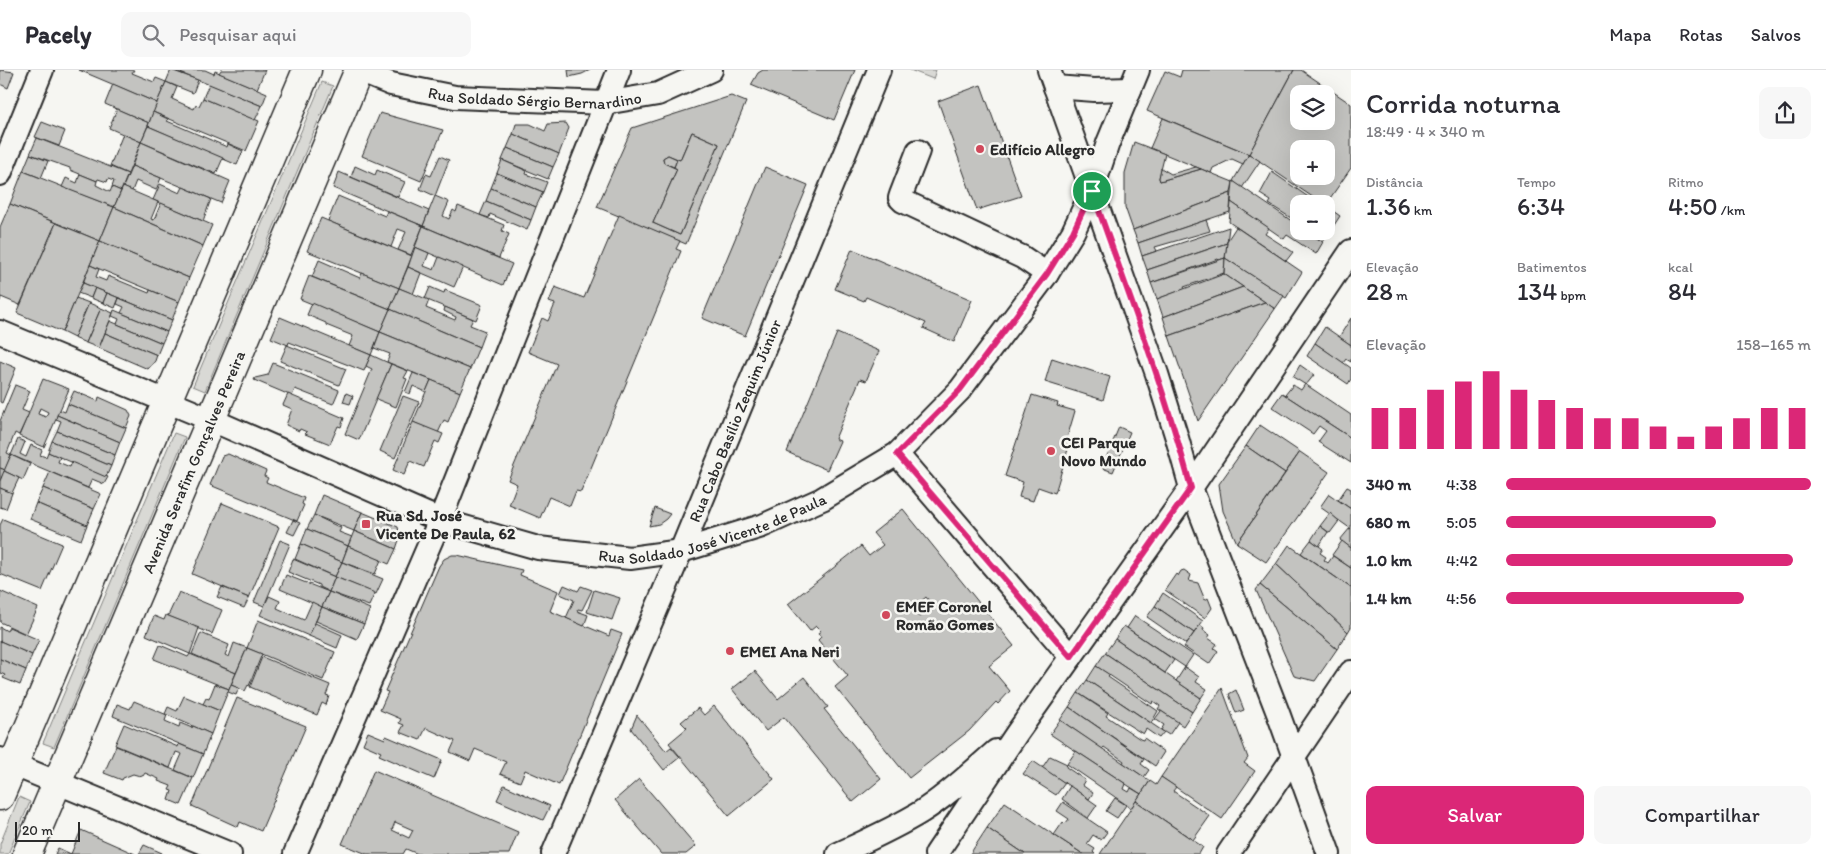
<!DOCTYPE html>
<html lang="pt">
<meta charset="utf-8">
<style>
body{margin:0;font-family:Itim,sans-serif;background:#f7f7f7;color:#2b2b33;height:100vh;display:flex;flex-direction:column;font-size:19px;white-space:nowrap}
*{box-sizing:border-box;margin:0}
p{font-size:16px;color:#7c7c81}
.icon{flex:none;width:28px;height:28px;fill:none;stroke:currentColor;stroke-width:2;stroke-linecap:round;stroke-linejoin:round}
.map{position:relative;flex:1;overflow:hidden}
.sheet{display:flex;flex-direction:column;background:#fff;width:475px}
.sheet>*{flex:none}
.controls{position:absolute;left:1290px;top:15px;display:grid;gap:10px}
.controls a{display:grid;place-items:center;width:45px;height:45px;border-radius:10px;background:#fff;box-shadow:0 5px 20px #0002;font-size:25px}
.scale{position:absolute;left:15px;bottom:12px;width:65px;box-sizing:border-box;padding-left:5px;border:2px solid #2b2b2b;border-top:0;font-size:14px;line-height:18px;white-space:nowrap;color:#2b2b2b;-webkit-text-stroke:4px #f6f6f2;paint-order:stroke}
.pin{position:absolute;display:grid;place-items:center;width:42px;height:42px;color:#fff;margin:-21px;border:2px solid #fff;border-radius:50%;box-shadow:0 1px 5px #0007}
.round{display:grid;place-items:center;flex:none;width:52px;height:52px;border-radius:10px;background:#f7f7f7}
.overview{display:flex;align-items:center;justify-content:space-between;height:85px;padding:0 15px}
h1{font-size:28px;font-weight:600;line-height:38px}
.metrics{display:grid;grid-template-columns:repeat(3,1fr);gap:8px;height:85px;padding:5px 15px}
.metrics div{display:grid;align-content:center}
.metrics b{font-size:25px;font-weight:600}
.metrics small{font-size:14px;font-weight:400}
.metrics p{font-size:14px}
.chart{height:140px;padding:10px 15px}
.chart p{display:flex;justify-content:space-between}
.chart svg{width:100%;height:90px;margin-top:5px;stroke:#db2777;stroke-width:6}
.button{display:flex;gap:10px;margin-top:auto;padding:10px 15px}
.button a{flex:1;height:58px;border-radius:10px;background:#db2777;color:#fff;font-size:20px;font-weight:600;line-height:58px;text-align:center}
.button a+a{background:#f7f7f7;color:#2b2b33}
ul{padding:0 15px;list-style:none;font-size:16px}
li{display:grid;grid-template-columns:80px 60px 1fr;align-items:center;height:38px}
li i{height:12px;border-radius:6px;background:#db2777}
header{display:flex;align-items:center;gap:30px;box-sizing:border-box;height:70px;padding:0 25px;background:#fff;border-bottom:1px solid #e1e1e2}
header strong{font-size:24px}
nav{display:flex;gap:28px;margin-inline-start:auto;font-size:18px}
.search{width:350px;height:45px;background:#f7f7f7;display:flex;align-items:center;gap:12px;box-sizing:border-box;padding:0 18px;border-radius:10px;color:#7c7c81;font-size:19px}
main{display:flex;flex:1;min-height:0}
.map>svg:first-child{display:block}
.green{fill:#d9d9d5;stroke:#828280}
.building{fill:#c3c3c0;stroke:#2b2b2b;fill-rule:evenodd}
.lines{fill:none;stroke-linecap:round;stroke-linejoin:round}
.street-casing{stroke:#2b2b2b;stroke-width:26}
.secondary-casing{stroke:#2b2b2b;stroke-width:31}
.street{stroke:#f6f6f2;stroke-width:22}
.secondary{stroke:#f6f6f2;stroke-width:28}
.route-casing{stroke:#fff;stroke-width:10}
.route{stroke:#db2777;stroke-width:6}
.poi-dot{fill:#d1495b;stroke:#f6f6f2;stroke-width:2}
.labels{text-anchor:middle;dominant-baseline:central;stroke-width:5;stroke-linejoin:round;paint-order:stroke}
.street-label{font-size:16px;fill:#2b2b2b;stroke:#f6f6f2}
.poi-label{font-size:16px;font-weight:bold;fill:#2b2b2b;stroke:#f6f6f2;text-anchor:start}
</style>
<header>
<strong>Pacely</strong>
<div class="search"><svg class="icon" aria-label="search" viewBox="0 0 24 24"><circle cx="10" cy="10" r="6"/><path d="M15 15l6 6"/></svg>Pesquisar aqui</div>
<nav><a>Mapa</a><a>Rotas</a><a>Salvos</a></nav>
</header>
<main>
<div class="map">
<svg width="1351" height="784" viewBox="0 0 1351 784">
<rect width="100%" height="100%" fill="#f6f6f2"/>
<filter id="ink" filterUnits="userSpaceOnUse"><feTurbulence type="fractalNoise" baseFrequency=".02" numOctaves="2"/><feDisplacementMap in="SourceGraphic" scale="10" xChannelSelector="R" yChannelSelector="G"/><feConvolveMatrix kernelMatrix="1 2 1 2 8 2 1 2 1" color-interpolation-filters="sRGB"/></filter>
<g filter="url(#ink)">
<!-- green -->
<g class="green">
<polygon points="910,0 936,0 933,9"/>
<polygon points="322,12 333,16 205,321 193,316"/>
<polygon points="174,363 185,367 54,677 43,673"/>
<polygon points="19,727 30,732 8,784 0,784 0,774"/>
</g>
<!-- building -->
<g class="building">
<polygon points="0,0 14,2 8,18 0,14"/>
<polygon points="79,0 134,0 132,3 154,12 156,8 166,12 157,33"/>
<polygon points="171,0 198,10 193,23 166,12"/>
<polygon points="173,0 205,0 214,4 215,1 267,23 262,36"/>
<polygon points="221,0 265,0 257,19 219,3"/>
<polygon points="568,0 590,0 582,4 569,7"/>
<polygon points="763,0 855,0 834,50 751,15 758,3"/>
<polygon points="1182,0 1294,0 1249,84 1147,41 1165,1 1180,7"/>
<path d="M1294,0H1301L1351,34V98L1326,134H1323L1249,84ZM1299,24H1326V51H1299ZM1299,79H1326V106H1299Z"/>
<polygon points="166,12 177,17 172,29 194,39 196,35 199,36 203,28 259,51 246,81 153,42"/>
<polygon points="113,14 157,33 149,53 105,34"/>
<polygon points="209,14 262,36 255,50 203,28"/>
<polygon points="981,15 1021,126 977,140 938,31"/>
<path d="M731,26L746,32L686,174L597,137L632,58ZM692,62L719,74L680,165L653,153L677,99L664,93L663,88L668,85L680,90Z"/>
<polygon points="117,39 149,53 141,72 109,58"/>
<polygon points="153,42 168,49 167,51 227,77 228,74 243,81 237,95 148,56"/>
<polygon points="380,43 443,60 421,111 362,86"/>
<polygon points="1163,48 1249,84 1243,94 1232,89 1213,98 1211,103 1201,99 1150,78"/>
<polygon points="42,52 65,61 59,76 35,67"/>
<polygon points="566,53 569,58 559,84 513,64 516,54 530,54 545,61 548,54"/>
<polygon points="148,56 223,88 216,104 141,72"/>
<polygon points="692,62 719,74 680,165 653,153 677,99 674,97 677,89 680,90"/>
<polygon points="123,64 141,72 128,104 110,96"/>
<polygon points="513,64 559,84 553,97 507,78"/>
<polygon points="37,68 128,104 121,121 112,117 114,111 108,109 107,112 98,109 97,111 70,100 70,98 30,84"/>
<polygon points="141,72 230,111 221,133 132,96"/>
<polygon points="1134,72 1165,84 1159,108 1160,111 1201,99 1233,112 1231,123 1133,160 1125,137 1125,103"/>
<polygon points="507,78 553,97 548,109 502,90"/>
<polygon points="30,84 48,91 41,108 23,101"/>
<polygon points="1249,84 1260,91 1242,118 1233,111"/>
<polygon points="668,85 677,89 674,97 664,93 663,88"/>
<polygon points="440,86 449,90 435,126 420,119 426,104 431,106"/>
<polygon points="502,90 527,101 526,104 547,112 543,122 497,103"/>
<polygon points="132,96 161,108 156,120 136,111 132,121 123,117"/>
<polygon points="355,96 375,105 377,100 405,112 398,127 351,107"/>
<polygon points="765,97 808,115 745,266 702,248"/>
<polygon points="1196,97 1201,99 1160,111 1159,108 1161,98 1171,104"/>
<polygon points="23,101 114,137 100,171 10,134"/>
<polygon points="339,102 429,141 423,156 333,118"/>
<polygon points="1272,102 1317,133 1318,131 1323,134 1299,134 1299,153 1269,134 1271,131 1260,124"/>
<polygon points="497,103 543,122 536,137 491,118"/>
<polygon points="80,104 97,111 96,115 110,122 112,117 121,121 114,137 62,117 66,108 77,113"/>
<polygon points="1233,111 1299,156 1299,161 1306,161 1323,172 1316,184 1287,165 1284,169 1231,132"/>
<polygon points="160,114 180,123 183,117 211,129 203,151 153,130"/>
<polygon points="123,117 158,132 151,149 154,150 161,133 212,155 203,176 114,137"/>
<polygon points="491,118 536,137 531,150 486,131"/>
<polygon points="1231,123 1230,142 1138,173 1133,160"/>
<polygon points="338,126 385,146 387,141 423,156 411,185 398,180 406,162 398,159 391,177 328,151"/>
<polygon points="435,126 449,132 443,146 449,149 453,140 456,142 458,136 504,155 502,161 509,164 499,188 423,156"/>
<polygon points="486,131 531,150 527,160 490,144 489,148 480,145"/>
<polygon points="1231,132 1269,158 1265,164 1293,182 1286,191 1229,152"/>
<polygon points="10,134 56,153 20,235 1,227 0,231 0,157"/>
<polygon points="1326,136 1340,146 1323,172 1306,161 1326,161"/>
<polygon points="114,137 203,176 189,208 100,171"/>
<polygon points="619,145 680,171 676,179 681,181 581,422 576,421 570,436 549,427 540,448 509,435 517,414 508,410 557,294 528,282 542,248 548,251 555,234 549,232 555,217 584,228"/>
<polygon points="321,148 412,186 399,218 307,181"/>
<polygon points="1206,150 1210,161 1155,177 1157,181 1142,186 1138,173"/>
<polygon points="56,153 100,171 62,262 17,243"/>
<polygon points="423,156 512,194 503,215 415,177"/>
<polygon points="1229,157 1227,173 1147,200 1142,186"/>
<polygon points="1236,157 1302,202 1286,228 1225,188 1227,171"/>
<polygon points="100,171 189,208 179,232 90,195"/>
<polygon points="1227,173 1225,188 1219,190 1218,189 1151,213 1147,200"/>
<polygon points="415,177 429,183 424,196 434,200 439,187 463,197 454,217 408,197"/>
<polygon points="852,179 972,230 954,272 923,258 926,253 866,227 864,231 835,219"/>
<polygon points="1225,188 1224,203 1184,217 1185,219 1157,229 1151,213"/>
<polygon points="1225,188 1284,226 1275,239 1224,204"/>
<polygon points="319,190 360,208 362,203 399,218 390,239 312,207"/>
<polygon points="90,195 99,199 96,207 106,211 108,206 149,223 150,220 179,232 172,250 83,213"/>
<polygon points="408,197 421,203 413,224 399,218"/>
<polygon points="1224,204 1243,217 1163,247 1157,229"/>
<polygon points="309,206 390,239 380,262 300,229"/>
<polygon points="83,213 95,218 91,228 78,223"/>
<polygon points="430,217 444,223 445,220 482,235 476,250 425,229"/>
<polygon points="1243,217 1265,232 1169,266 1163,247"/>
<polygon points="95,218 107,223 103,233 91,228"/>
<polygon points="399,218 429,230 426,238 455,250 456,247 444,241 445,237 473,249 470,255 485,261 479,277 390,239"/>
<polygon points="107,223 119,228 115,238 103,233"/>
<polygon points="76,228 89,233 74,268 62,262"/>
<polygon points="119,228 172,250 167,262 121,243 124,237 117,234"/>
<polygon points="1265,232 1275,239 1198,351 1169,266"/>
<polygon points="89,233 101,238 86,273 74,268"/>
<polygon points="312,233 380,262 371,285 349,276 353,266 326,255 326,253 307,245"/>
<polygon points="101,238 113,243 99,278 86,273"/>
<polygon points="390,239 479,277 470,299 380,262"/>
<polygon points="114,240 167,262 162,273 117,254 119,249 112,246"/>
<polygon points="280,247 371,285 364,301 289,272 288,275 271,268"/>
<polygon points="1351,248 1351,275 1339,267"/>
<polygon points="110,251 162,273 157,285 105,263"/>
<polygon points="1325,257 1351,275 1351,292 1346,289 1343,293 1315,273"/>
<polygon points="380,262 470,299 460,322 387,292 390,284 374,278"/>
<polygon points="105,263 157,285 155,291 148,299 99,278"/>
<polygon points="837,263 879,281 866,311 860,309 835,369 840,371 827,400 787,382"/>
<polygon points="1315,273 1351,298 1351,309 1348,314 1307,286"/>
<polygon points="287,275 346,299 339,315 280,291"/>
<polygon points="371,285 391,294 359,370 345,364 372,299 366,296"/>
<polygon points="1052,288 1110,307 1103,330 1045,312"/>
<polygon points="0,291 16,298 2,333 0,332"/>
<polygon points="273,293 339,320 333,334 295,319 292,326 254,310 255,308 268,305"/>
<polygon points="391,294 408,301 404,308 407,309 396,337 376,329"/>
<polygon points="1300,295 1314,305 1306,315 1293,307"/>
<polygon points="413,303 431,310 426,322 413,316 410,324 405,322"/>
<path d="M43,309L69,319L44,377L19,366ZM40,338L48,342L46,347L38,344Z"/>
<polygon points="431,310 460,322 448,352 444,350 438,363 413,352"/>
<polygon points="1305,314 1351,345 1351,368 1285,325 1293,315 1301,320"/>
<polygon points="15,315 30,321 22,340 29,343 19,365 15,363 7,383 11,385 5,400 0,398 0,351"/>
<polygon points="74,321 98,331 99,327 128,340 131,346 126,358 68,334"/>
<polygon points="346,323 353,326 350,334 343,332"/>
<polygon points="1282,323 1351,368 1351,393 1318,372 1326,361 1319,356 1313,364 1272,337"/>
<polygon points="288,324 344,348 341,357 338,356 330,374 305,364 307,362 300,359 299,361 286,355 292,339 283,335"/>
<polygon points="1032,325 1058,333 1057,336 1075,341 1067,368 1071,369 1055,423 1038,417 1033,431 1019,427 1023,412 1005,406"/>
<polygon points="403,326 419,332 395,388 380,381"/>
<polygon points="68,334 126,358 120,372 57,345 60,340 65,342"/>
<polygon points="57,345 120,372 115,385 57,361 61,351 56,349"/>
<polygon points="413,352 443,364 439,373 435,371 424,397 410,391 404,405 393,400"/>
<polygon points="1260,355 1300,382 1285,403 1246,376"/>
<polygon points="1119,357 1130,362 1113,402 1102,398"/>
<polygon points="57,361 115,385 111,396 52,371"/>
<polygon points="18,369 25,372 20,384 26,387 31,375 42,380 40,385 46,387 48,382 60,387 58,392 70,397 72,392 108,407 104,414 92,409 88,418 11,385"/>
<polygon points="52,371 111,396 106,407 48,382"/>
<polygon points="1246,376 1285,403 1237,473 1223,441 1219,414"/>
<polygon points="1300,382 1329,402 1266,492 1237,473"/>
<polygon points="228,384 266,401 264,406 268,408 266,412 304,428 302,434 304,435 297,451 210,415 222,386"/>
<polygon points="11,385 30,394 23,410 4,401"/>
<polygon points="0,398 5,400 0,411"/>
<polygon points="4,401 19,408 12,423 0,418 0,411"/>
<polygon points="50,402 101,424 94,439 43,418"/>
<polygon points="1347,417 1351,419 1351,439 1338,430"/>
<polygon points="0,418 12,423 6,439 0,437"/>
<polygon points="43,418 94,439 87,455 36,433"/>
<polygon points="1329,424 1351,439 1351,459 1320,437"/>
<polygon points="322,425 362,442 354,461 314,445"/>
<polygon points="36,433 87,455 81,470 30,449"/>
<polygon points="222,433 279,457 249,528 192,504"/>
<polygon points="655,438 670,444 666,449 659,454 649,456"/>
<path d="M903,439L1014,576L989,596L1010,621L998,634L996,632L969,661L909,708L835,617L848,606L818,570L821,567L818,563L821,561L816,556L810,561L788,534L861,476L869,486L883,475L873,463ZM926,527L933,536L919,547L912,539Z"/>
<polygon points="362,442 398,457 400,467 396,479 354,461"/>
<polygon points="1330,443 1339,451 1330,463 1320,456"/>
<polygon points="314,445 341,458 339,462 352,467 348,476 307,459"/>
<polygon points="3,449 62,474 42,521 0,504 0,455"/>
<polygon points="293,450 300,453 294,465 287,462"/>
<polygon points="1320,456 1328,462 1319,476 1311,470"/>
<polygon points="1350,458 1351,459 1351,478 1340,470"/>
<polygon points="307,459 348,476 342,492 301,474"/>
<polygon points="354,461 396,479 389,494 348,476"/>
<polygon points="280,470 290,474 264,536 254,532"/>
<polygon points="1311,470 1323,479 1320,483 1326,487 1324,490 1328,493 1333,486 1351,498 1351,518 1301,483"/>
<polygon points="1342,471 1351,478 1351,498 1332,485"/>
<polygon points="301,474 342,492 335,507 295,489"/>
<polygon points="1289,475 1351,518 1351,557 1348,562 1276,494"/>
<polygon points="348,476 381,490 375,504 342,492"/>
<polygon points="452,485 457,485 522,500 520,505 558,521 550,541 609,566 611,560 622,564 559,715 525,700 520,712 500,704 506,692 475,679 470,691 450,682 455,671 426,658 420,670 400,662 404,655 399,653 401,649 380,640 388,622 385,621 439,496 444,489"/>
<polygon points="293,489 335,507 329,522 319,517 319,515 288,502"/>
<polygon points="342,492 383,509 376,524 335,507"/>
<polygon points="1276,494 1348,562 1337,579 1260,515"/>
<polygon points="1184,500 1191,505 1189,511 1198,513 1205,530 1208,528 1212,538 1205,548 1165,520 1176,504 1178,506 1181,501"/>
<polygon points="286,505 329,522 322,537 280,519"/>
<polygon points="335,507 375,523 369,536 329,522"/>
<polygon points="564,515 578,521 581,516 592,520 582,540 578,539 577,541 588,545 584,556 566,548 574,530 560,524"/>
<polygon points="1260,515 1337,579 1315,611 1294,606 1256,520"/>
<polygon points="222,517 249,528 244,538 217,527"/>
<polygon points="594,520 620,528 612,550 587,542"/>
<polygon points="0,521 38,538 26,564 0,552"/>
<polygon points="179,522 222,540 212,564 168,546"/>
<polygon points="329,522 370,539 364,554 322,537"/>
<polygon points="1163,523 1203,551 1194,563 1155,536"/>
<polygon points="269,526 280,531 277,538 304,550 312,532 322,537 309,566 260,545"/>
<polygon points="1155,536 1194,563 1186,574 1147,547"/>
<polygon points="322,537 364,554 357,569 316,551"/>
<polygon points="166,545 199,558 190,584 146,565 154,546 164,550"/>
<polygon points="1135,546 1193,585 1185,597 1127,558"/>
<polygon points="258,550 335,582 323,610 247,578"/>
<polygon points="315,553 342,565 337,578 309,566"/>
<polygon points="1200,555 1204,558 1203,560 1210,565 1208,568 1217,574 1214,578 1218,581 1209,594 1184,577"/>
<polygon points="1124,556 1174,590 1165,603 1115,569"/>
<polygon points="0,557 7,561 9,557 39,570 32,585 0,571"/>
<polygon points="201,563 229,575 225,585 229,587 234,573 247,578 236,603 192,584"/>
<polygon points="1115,569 1201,628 1192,642 1105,583"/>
<polygon points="0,571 32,585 26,600 0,589"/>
<polygon points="160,575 188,587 190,584 236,603 229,619 154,589"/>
<polygon points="247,578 262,584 249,616 248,615 245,621 231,615"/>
<polygon points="1105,583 1192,642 1183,656 1158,639 1160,636 1153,631 1152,634 1096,596"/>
<polygon points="262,587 330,615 326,625 329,626 326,635 322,633 317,645 250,617"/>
<polygon points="0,589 26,600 20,615 3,608 5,605 0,603"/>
<polygon points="1096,596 1110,605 1108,607 1158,641 1151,653 1087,610"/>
<polygon points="1185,597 1199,607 1196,612 1207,619 1201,628 1176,611"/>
<polygon points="755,601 778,629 804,607 828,637 824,639 881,709 853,732 784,647 766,661 732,619"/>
<polygon points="1087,610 1161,660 1164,662 1159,668 1146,659 1143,664 1078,623"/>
<polygon points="215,614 229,619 220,641 203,634 206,628 209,629"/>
<polygon points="231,615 239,618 236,625 228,622"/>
<polygon points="1222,618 1248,688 1244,693 1255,701 1222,749 1161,707"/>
<polygon points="1236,620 1244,640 1236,643 1229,624"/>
<polygon points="1078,623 1108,643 1106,646 1140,669 1143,670 1144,668 1164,682 1155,696 1069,637"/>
<polygon points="184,626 220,641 211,664 165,644 168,637 177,641"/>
<polygon points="237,628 306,656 261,761 240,752 238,757 192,736"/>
<polygon points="134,631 167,645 165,651 179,657 180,653 192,658 193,656 211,664 203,684 113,646 117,634 130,639"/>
<polygon points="714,636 774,709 729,746 669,673 687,658 681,652 698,638 704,645"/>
<polygon points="1069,637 1144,689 1141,694 1149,700 1144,707 1123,693 1124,691 1104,677 1102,679 1060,650"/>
<polygon points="1161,641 1178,652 1169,665 1161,660 1164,655 1155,649"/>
<polygon points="637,645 666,681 671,677 680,687 664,700 631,659"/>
<polygon points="1060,650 1150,711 1141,724 1050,664"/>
<polygon points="124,654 178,677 179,674 203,684 193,708 175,700 182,684 176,682 170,698 115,675"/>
<polygon points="368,662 385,669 386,666 442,690 434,709 379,685 381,682 363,674"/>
<polygon points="116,676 193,708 181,735 169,730 172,721 169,720 171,716 158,711 159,709 145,703 143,706 141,705 140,706 133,704 123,708 122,710 104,703"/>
<polygon points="1076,681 1126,714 1124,719 1129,722 1131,718 1141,724 1131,738 1067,694"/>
<polygon points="1050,686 1067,694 1066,697 1085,710 1082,715 1093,723 1089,729 1042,698"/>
<polygon points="1033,691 1065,713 1056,725 1023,704"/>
<path d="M374,700L518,762L509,784H418L406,779L403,784H367L342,774ZM395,752L413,760L409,768L392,760Z"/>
<polygon points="1161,707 1176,717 1173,721 1210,746 1193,770 1136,731 1150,711 1156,715"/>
<polygon points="639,709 696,776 686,784 661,784 615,730"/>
<polygon points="504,715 550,736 543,750 497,730"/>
<polygon points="1070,716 1097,735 1088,748 1062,729"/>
<polygon points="1115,728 1126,735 1117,748 1106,741"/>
<polygon points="1136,731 1203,777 1199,784 1100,784"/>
<polygon points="1005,732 1054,765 1083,784 1025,784 987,758"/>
<polygon points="1063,732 1107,762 1101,770 1093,765 1087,774 1095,779 1093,782 1095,784 1083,784 1054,765 1063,752 1065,754 1069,749 1057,741"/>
<polygon points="987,758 1025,784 970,784"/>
<polygon points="81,760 135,784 71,784"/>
<polygon points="144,775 162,783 162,784 139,784"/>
<polygon points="58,778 71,784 55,784"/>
</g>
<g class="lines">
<!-- street casing -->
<g class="street-casing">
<g id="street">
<path id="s1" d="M357,0L391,14L455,27L605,33L658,24L711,0"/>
<polyline points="1049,0 1157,304 1177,368 1191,418 1278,643 1329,784"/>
<polyline points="1055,17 1094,20 1130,19"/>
<polyline points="918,81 901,125 900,128 903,131 1022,187 1047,204"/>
<polyline points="0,104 42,0"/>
<path id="s2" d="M0,262L212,350L440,450L538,478L630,488L681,481L762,456L822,429L897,384L960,320L1047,204L1073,162L1092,121L1108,73L1138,0"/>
<polyline points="897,384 1071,587"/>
<polyline points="0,689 230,784"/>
<polyline points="295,784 440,450 619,0"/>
<path id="s3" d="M553,784L681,481L879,0"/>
<path d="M838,784C866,771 895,758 921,742C948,725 972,702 996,681"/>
<polyline points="936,784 1017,663 1191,418 1351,181"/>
<polyline points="1228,784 1351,602"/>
</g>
</g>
<!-- secondary casing -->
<g class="secondary-casing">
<g id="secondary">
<polyline points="0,726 307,0"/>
<path id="s4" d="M27,784L359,0"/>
</g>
</g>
<!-- street -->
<use href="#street" class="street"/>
<!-- secondary -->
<use href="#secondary" class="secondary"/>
</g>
</g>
<g class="lines" filter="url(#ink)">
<!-- route casing -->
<g class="route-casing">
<path id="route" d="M1092,121C1127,220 1164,317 1191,418L1071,587L897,384L960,320L1047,204L1073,162Z"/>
</g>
<!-- route -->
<use href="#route" class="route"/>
</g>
<!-- markers -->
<g class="poi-dot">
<circle cx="980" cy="79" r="5"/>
<circle cx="1051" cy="381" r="5"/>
<rect x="361" y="449" width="10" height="10" rx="2.5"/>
<circle cx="886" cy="545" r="5"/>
<circle cx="730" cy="581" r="5"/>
</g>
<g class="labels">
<!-- street labels -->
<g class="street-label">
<text stroke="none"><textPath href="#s1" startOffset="182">Rua Soldado Sérgio Bernardino</textPath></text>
<text stroke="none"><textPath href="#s3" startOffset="470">Rua Cabo Basílio Zequim Júnior</textPath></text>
<text stroke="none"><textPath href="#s4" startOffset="426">Avenida Serafim Gonçalves Pereira</textPath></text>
<text stroke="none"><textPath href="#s2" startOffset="760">Rua Soldado José Vicente de Paula</textPath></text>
</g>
<!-- poi labels -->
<g class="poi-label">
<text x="990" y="79">Edifício Allegro</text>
<text x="1061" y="372">CEI Parque<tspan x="1061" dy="18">Novo Mundo</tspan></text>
<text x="376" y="445">Rua Sd. José<tspan x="376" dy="18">Vicente De Paula, 62</tspan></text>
<text x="896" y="536">EMEF Coronel<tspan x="896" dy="18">Romão Gomes</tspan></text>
<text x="740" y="581">EMEI Ana Neri</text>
</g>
</g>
</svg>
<div class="controls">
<a><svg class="icon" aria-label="layers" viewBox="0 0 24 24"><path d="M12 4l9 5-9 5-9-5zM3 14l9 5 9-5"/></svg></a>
<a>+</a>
<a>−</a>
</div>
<div class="scale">20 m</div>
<div class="pin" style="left:1092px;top:121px;background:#1e9e55"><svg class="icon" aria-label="arrive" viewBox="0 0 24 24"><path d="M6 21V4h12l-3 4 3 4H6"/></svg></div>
</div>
<section class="sheet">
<div class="overview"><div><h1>Corrida noturna</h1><p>18:49 · 4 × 340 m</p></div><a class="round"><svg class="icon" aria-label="share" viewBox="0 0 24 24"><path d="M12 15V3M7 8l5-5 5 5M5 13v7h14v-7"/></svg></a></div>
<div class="metrics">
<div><p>Distância</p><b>1.36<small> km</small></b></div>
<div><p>Tempo</p><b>6:34</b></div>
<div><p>Ritmo</p><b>4:50<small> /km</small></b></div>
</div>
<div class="metrics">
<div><p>Elevação</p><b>28<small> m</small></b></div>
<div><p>Batimentos</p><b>134<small> bpm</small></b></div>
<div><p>kcal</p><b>84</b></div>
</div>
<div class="chart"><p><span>Elevação</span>158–165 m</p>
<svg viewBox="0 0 160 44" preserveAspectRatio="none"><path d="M5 44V24M15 44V24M25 44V15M35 44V11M45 44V6M55 44V15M65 44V20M75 44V24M85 44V29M95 44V29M105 44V33M115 44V38M125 44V33M135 44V29M145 44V24M155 44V24"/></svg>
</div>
<ul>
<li><b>340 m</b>4:38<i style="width:100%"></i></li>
<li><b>680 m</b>5:05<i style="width:69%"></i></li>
<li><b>1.0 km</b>4:42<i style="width:94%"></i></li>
<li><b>1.4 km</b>4:56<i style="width:78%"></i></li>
</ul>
<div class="button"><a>Salvar</a><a>Compartilhar</a></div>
</section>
</main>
